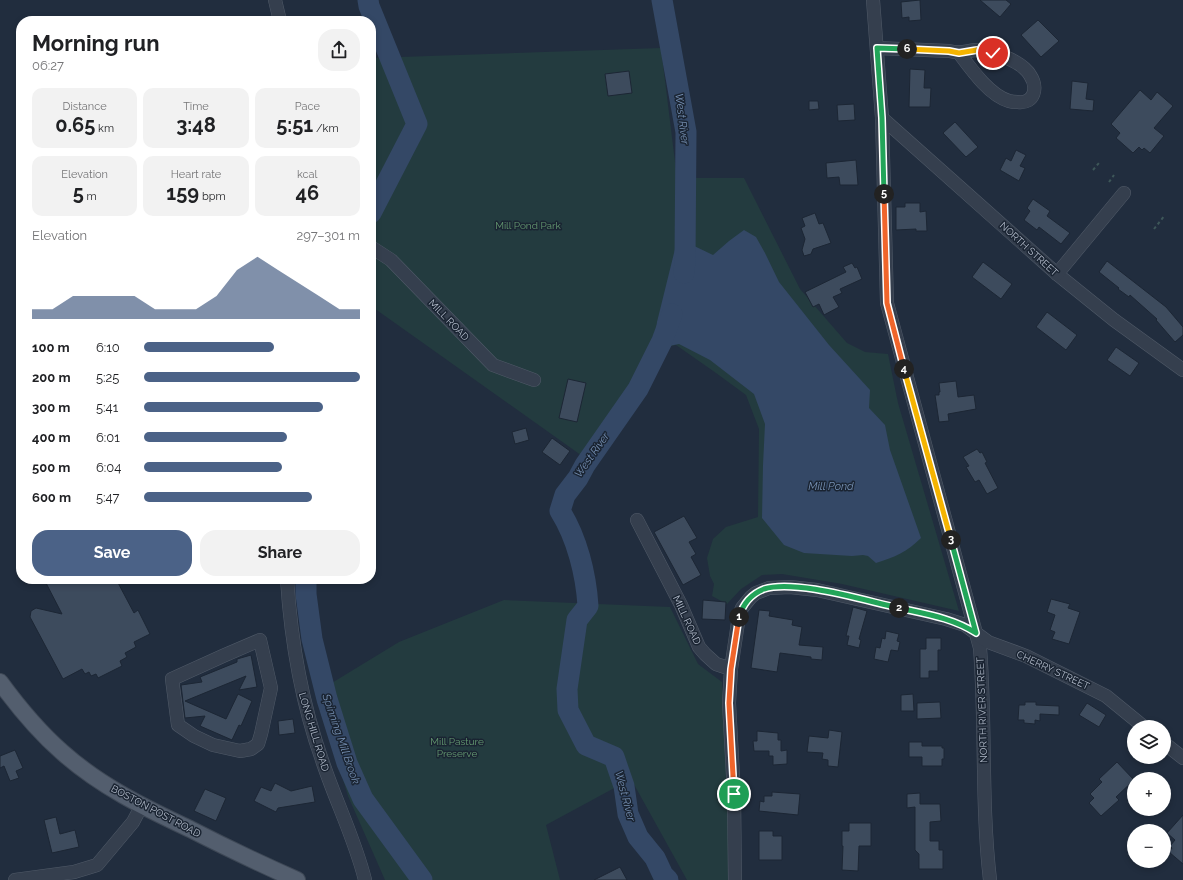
<!DOCTYPE html>
<meta charset="utf-8">
<style>
body{margin:0;font-family:Raleway,sans-serif;background:#f2f2f2;color:#202124;height:100vh;display:flex;flex-direction:column;font-size:15px;white-space:nowrap}
*{box-sizing:border-box;margin:0}
p{font-size:13px;color:#757577}
.icon{flex:none;width:22px;height:22px;fill:none;stroke:currentColor;stroke-width:2;stroke-linecap:round;stroke-linejoin:round}
.map{position:relative;flex:1;overflow:hidden}
.panel{position:absolute;left:16px;top:16px;width:360px;height:568px;display:flex;flex-direction:column;background:#fff;border-radius:16px;box-shadow:0 2px 6px #0003}
.panel>*{flex:none}
.fabs{position:absolute;left:1127px;top:720px;display:grid;gap:8px}
.fabs a{display:grid;place-items:center;width:44px;height:44px;border-radius:50%;background:#fff;box-shadow:0 2px 6px #0003;font-size:20px}
.pin{position:absolute;display:grid;place-items:center;width:34px;height:34px;color:#fff;margin:-17px;border:2px solid #fff;border-radius:50%;box-shadow:0 1px 4px #0007}
.km{position:absolute;width:20px;height:20px;margin:-10px;border-radius:50%;background:#222;color:#fff;font-size:11px;line-height:20px;text-align:center}
.round{display:grid;place-items:center;flex:none;width:42px;height:42px;border-radius:16px;background:#f2f2f2}
.overview{display:flex;align-items:center;justify-content:space-between;height:68px;padding:0 16px}
h1{font-size:22px;font-weight:700;line-height:30px}
.metrics{display:grid;grid-template-columns:repeat(3,1fr);gap:6px;height:68px;padding:4px 16px}
.metrics div{display:grid;align-content:center;border-radius:10px;background:#f2f2f2;text-align:center}
.metrics b{font-size:20px;font-weight:700}
.metrics small{font-size:11px;font-weight:400}
.metrics p{font-size:11px}
.chart{height:112px;padding:8px 16px}
.chart p{display:flex;justify-content:space-between}
.chart svg{width:100%;height:72px;margin-top:4px;fill:#4b6287;opacity:.7}
.primary-button{display:flex;gap:8px;margin-top:auto;padding:8px 16px}
.primary-button a{flex:1;height:46px;border-radius:16px;background:#4b6287;color:#fff;font-size:16px;font-weight:700;line-height:46px;text-align:center}
.primary-button a+a{background:#f2f2f2;color:#202124}
ul{padding:0 16px;list-style:none;font-size:13px}
li{display:grid;grid-template-columns:64px 48px 1fr;align-items:center;height:30px}
li i{height:10px;border-radius:5px;background:#4b6287}
.map>svg:first-child{display:block}
.green{fill:#233b3f}
.water{fill:#344866}
.lines{fill:none;stroke-linecap:round;stroke-linejoin:round}
.river{stroke:#344866;stroke-width:21}
.building{fill:#3d4b5d;stroke:#1c2634}
.minor-casing{stroke:#505a68;stroke-width:14}
.major-casing{stroke:#3e4856;stroke-width:18}
.path{stroke:#3e5759;stroke-width:2;stroke-dasharray:3 3;stroke-linecap:butt}
.minor{stroke:#353f4e;stroke-width:13}
.major{stroke:#535e6e;stroke-width:16}
.split-1-casing{stroke:#fff;stroke-width:8}
.split-2-casing{stroke:#fff;stroke-width:8}
.split-3-casing{stroke:#fff;stroke-width:8}
.split-4-casing{stroke:#fff;stroke-width:8}
.split-5-casing{stroke:#fff;stroke-width:8}
.split-6-casing{stroke:#fff;stroke-width:8}
.split-7-casing{stroke:#fff;stroke-width:8}
.split-1{stroke:#f0652b;stroke-width:5}
.split-2{stroke:#22a559;stroke-width:5}
.split-3{stroke:#22a559;stroke-width:5}
.split-4{stroke:#f5b400;stroke-width:5}
.split-5{stroke:#f0652b;stroke-width:5}
.split-6{stroke:#22a559;stroke-width:5}
.split-7{stroke:#f5b400;stroke-width:5}
.labels{text-anchor:middle;dominant-baseline:central;stroke-width:3;stroke-linejoin:round;paint-order:stroke}
.park-label{font-size:10px;fill:#669c72;stroke:#1a2432}
.street-label{font-size:10px;fill:#b1bac9;stroke:#1a2432}
.water-label{font-size:11px;font-style:italic;fill:#7690b3;stroke:#1a2432}
</style>
<div class="map">
<svg width="1183" height="880" viewBox="0 0 1183 880">
<rect width="100%" height="100%" fill="#212d3e"/>
<!-- green -->
<g class="green">
<polygon points="661,48 677,178 744,178 800,289 847,343 865,352 888,354 898,403 959,611 842,584 782,574 762,575 741,589 727,604 712,596 714,584 710,576 707,558 713,539 726,527 758,517 759,429 746,395 716,373 676,345 661,348 645,383 592,463 371,306 371,58"/>
<polygon points="504,600 670,607 698,664 722,682 731,830 731,880 687,880 631,779 546,825 560,880 385,880 348,796 317,692 399,642"/>
</g>
<!-- water -->
<path class="water" d="M744,230L756,237L765,253L779,282L829,345L870,390L869,408L885,425L890,450L921,538C907,552 895,557 876,563L868,556L863,555L852,556L804,553L784,545L762,518L763,465L765,424L754,394L710,360L679,344L669,346L655,337L657,322L676,245L690,244L713,255L729,241Z"/>
<g class="lines">
<!-- river -->
<g class="river">
<polyline points="368,0 369,6 417,124 371,213"/>
<polyline points="662,0 686,132 685,260 684,273"/>
<polyline points="306,579 306,594 312,639 327,699 347,763 363,799 422,880"/>
<path d="M668,880L663,875L655,858L638,837L628,814L624,786L614,757L586,745L568,710L567,689L577,620L588,606C586,574 577,538 560,511L565,495L578,478L585,465L638,389L662,341L672,314"/>
</g>
</g>
<!-- building -->
<g class="building">
<polygon points="920,0 921,20 909,21 909,17 902,18 901,2"/>
<polygon points="980,0 1006,0 1011,4 1000,17"/>
<polygon points="1038,20 1059,41 1041,57 1021,35"/>
<polygon points="910,69 925,70 924,88 931,88 930,107 909,107"/>
<polygon points="629,71 632,93 608,96 605,74"/>
<polygon points="1072,81 1088,83 1086,99 1094,100 1093,111 1070,109"/>
<polygon points="1140,90 1151,100 1157,92 1173,106 1154,128 1164,136 1150,153 1144,148 1142,150 1139,147 1133,153 1116,138 1120,133 1111,124"/>
<polygon points="809,101 818,101 819,109 809,110"/>
<polygon points="854,104 855,120 838,121 837,105"/>
<polygon points="955,122 978,147 966,157 943,133"/>
<polygon points="1016,150 1026,155 1020,166 1025,168 1019,181 1000,170 1006,158 1011,161"/>
<polygon points="856,160 858,185 840,185 839,177 827,178 826,163"/>
<polygon points="1033,199 1050,211 1047,216 1070,233 1061,244 1039,227 1037,230 1024,220 1030,211 1027,208"/>
<polygon points="905,203 920,203 920,212 926,211 927,231 916,231 916,229 896,230 896,207 905,207"/>
<polygon points="815,213 819,224 823,223 831,243 813,249 811,254 804,256 802,250 805,239 801,228 805,226 802,218"/>
<polygon points="1107,261 1166,307 1183,327 1183,335 1175,342 1156,320 1157,319 1130,295 1129,297 1118,289 1119,288 1099,272"/>
<polygon points="983,262 1012,284 1001,299 972,277"/>
<polygon points="852,263 855,268 857,267 862,279 840,289 842,293 833,297 839,307 824,315 819,304 813,307 805,292 846,272 843,267"/>
<polygon points="1047,312 1077,335 1066,350 1036,327"/>
<polygon points="1116,347 1139,363 1130,376 1107,360"/>
<polygon points="568,379 586,383 577,422 559,418"/>
<polygon points="956,381 958,397 974,395 976,409 948,414 949,421 939,422 935,395 939,395 939,392 940,392 939,383"/>
<polygon points="526,428 529,440 515,444 512,432"/>
<polygon points="552,438 570,451 560,465 542,452"/>
<polygon points="977,449 980,453 982,452 987,462 985,463 998,488 987,494 979,480 975,482 966,467 969,466 963,457"/>
<polygon points="684,516 697,538 689,542 696,554 691,557 701,575 683,585 654,532"/>
<polygon points="54,579 116,579 134,613 138,610 150,634 134,642 136,647 125,653 127,657 120,661 122,666 98,678 96,674 91,676 89,672 85,674 82,669 63,679 30,617 31,611 36,608 62,614 46,583"/>
<polygon points="1051,599 1070,604 1068,608 1080,612 1069,644 1052,639 1055,632 1050,630 1055,615 1047,612"/>
<polygon points="703,600 726,602 725,620 702,619"/>
<polygon points="853,607 867,611 859,639 861,640 859,648 847,645 849,636 846,636"/>
<polygon points="759,610 770,611 769,616 793,620 792,625 802,627 799,645 823,647 822,660 811,659 811,657 780,653 777,672 751,668"/>
<polygon points="886,631 899,634 897,641 900,642 898,651 891,650 888,662 874,659 876,647 880,648 882,638 885,639"/>
<polygon points="926,638 941,638 941,650 938,650 938,671 929,671 929,678 920,678 920,649 926,649"/>
<polygon points="251,655 257,687 239,690 246,676 185,701 226,719 238,694 252,701 241,726 239,725 232,740 200,726 205,716 185,718 181,685 202,682 200,677 237,662 237,659"/>
<polygon points="913,694 914,711 901,711 901,695"/>
<polygon points="940,702 941,718 917,719 917,703"/>
<polygon points="1025,702 1036,702 1036,705 1059,706 1059,715 1040,714 1040,721 1035,720 1035,724 1024,723 1024,720 1018,720 1019,705 1025,705"/>
<polygon points="1087,703 1106,715 1099,727 1079,715"/>
<polygon points="293,719 295,733 279,735 278,721"/>
<polygon points="829,730 842,732 838,767 828,766 828,760 822,759 823,753 807,752 809,736 828,738"/>
<polygon points="757,731 778,733 778,740 781,740 781,751 787,750 787,764 773,765 773,756 769,756 769,751 754,751 753,741 757,741"/>
<polygon points="909,742 922,742 922,746 942,746 942,748 944,748 944,759 942,759 942,766 922,766 922,757 909,757"/>
<polygon points="15,750 23,768 16,771 19,778 10,781 4,766 0,768 0,756"/>
<polygon points="1117,762 1134,780 1116,797 1119,800 1101,816 1089,803 1094,798 1090,794 1102,782 1099,779"/>
<polygon points="275,783 291,791 312,786 315,802 278,808 276,812 254,801 261,787 271,791"/>
<polygon points="205,789 226,798 216,821 194,811"/>
<polygon points="772,792 800,794 798,815 759,811 760,801 764,802 764,796 772,796"/>
<polygon points="920,793 920,804 940,804 941,821 930,822 930,841 939,841 939,850 943,850 943,869 919,869 919,854 915,850 915,807 907,808 907,794"/>
<polygon points="1183,815 1183,864 1169,852 1172,848 1170,846 1175,840 1167,833"/>
<polygon points="56,817 60,834 75,830 79,847 52,853 44,820"/>
<polygon points="849,823 871,823 871,846 859,846 858,871 842,870 843,846 842,846 842,831 849,831"/>
<polygon points="759,831 773,831 773,836 782,836 782,860 759,860"/>
<polygon points="620,867 627,880 594,880"/>
</g>
<g class="lines">
<!-- minor casing -->
<g class="minor-casing">
<g id="minor">
<polyline points="275,0 280,21"/>
<path d="M873,0L882,118L887,303L980,648C986,725 981,803 990,880"/>
<path d="M877,48L949,51C962,54 964,51 976,50C986,50 1008,57 1017,63C1021,65 1028,71 1030,75C1038,87 1035,104 1018,102C1015,102 1012,102 1009,101C989,95 971,69 959,53"/>
<polyline points="882,118 1057,274 1114,320 1183,370"/>
<polyline points="371,247 391,260 493,365 534,380"/>
<polyline points="1057,274 1124,193"/>
<polyline points="637,520 681,605 699,647 705,654 716,664 731,669 729,703 734,794 735,880"/>
<path d="M287,579C291,641 301,701 322,760C335,800 355,839 365,880"/>
<polygon points="260,640 271,688 261,734 258,744 251,749 240,751 213,745 194,736 178,725 172,679 225,655"/>
<polyline points="731,669 739,616 742,608 751,597 756,593 769,588 790,587 817,590 946,619 965,625 988,642 1026,656 1106,696 1144,727"/>
<polyline points="1164,743 1183,758"/>
<polyline points="15,880 74,872 97,865 133,822 142,805"/>
</g>
</g>
<!-- major casing -->
<g class="major-casing">
<path id="major" d="M0,682C19,708 38,731 62,752C100,786 145,808 190,829C225,847 261,864 297,880"/>
</g>
<!-- path -->
<g class="path">
<polyline points="1093,170 1099,163"/>
<polyline points="1109,182 1114,175"/>
<polyline points="1154,229 1165,215"/>
</g>
<!-- minor -->
<use href="#minor" class="minor"/>
<!-- major -->
<use href="#major" class="major"/>
</g>
<g class="lines">
<!-- split-1 casing -->
<g class="split-1-casing">
<polyline id="split-1" points="734,794 729,703 731,669 739,617"/>
</g>
<!-- split-2 casing -->
<g class="split-2-casing">
<path id="split-2" d="M739,617C743,604 751,594 764,589C795,579 866,601 899,608"/>
</g>
<!-- split-3 casing -->
<g class="split-3-casing">
<path id="split-3" d="M899,608C926,614 953,618 976,633L951,540"/>
</g>
<!-- split-4 casing -->
<g class="split-4-casing">
<polyline id="split-4" points="904,369 951,540"/>
</g>
<!-- split-5 casing -->
<g class="split-5-casing">
<polyline id="split-5" points="884,194 887,303 904,369"/>
</g>
<!-- split-6 casing -->
<g class="split-6-casing">
<polyline id="split-6" points="884,194 882,118 877,48 907,49"/>
</g>
<!-- split-7 casing -->
<g class="split-7-casing">
<polyline id="split-7" points="907,49 949,51 959,53 977,50 993,53"/>
</g>
<!-- split-1 -->
<use href="#split-1" class="split-1"/>
<!-- split-2 -->
<use href="#split-2" class="split-2"/>
<!-- split-3 -->
<use href="#split-3" class="split-3"/>
<!-- split-4 -->
<use href="#split-4" class="split-4"/>
<!-- split-5 -->
<use href="#split-5" class="split-5"/>
<!-- split-6 -->
<use href="#split-6" class="split-6"/>
<!-- split-7 -->
<use href="#split-7" class="split-7"/>
</g>
<g class="labels">
<!-- park labels -->
<g class="park-label">
<text x="528" y="225">Mill Pond Park</text>
<text x="457" y="741">Mill Pasture<tspan x="457" dy="12">Preserve</tspan></text>
</g>
<!-- street labels -->
<g class="street-label">
<text transform="translate(1029 249) rotate(42)">NORTH STREET</text>
<text transform="translate(449 320) rotate(46)">MILL ROAD</text>
<text transform="translate(687 620) rotate(65)">MILL ROAD</text>
<text transform="translate(1053 670) rotate(25)">CHERRY STREET</text>
<text transform="translate(982 710) rotate(-92)">NORTH RIVER STREET</text>
<text transform="translate(314 732) rotate(73)">LONG HILL ROAD</text>
<text transform="translate(156 811) rotate(28)">BOSTON POST ROAD</text>
</g>
<!-- water labels -->
<g class="water-label">
<text transform="translate(682 119) rotate(83)">West River</text>
<text transform="translate(592 455) rotate(-55)">West River</text>
<text x="831" y="486">Mill Pond</text>
<text transform="translate(341 739) rotate(71)">Spinning Mill Brook</text>
<text transform="translate(625 796) rotate(75)">West River</text>
</g>
</g>
</svg>
<div class="fabs">
<a><svg class="icon" aria-label="layers" viewBox="0 0 24 24"><path d="M12 4l9 5-9 5-9-5zM3 14l9 5 9-5"/></svg></a>
<a>+</a>
<a>−</a>
</div>
<div class="pin" style="left:734px;top:794px;background:#1e9e55"><svg class="icon" aria-label="arrive" viewBox="0 0 24 24"><path d="M6 21V4h12l-3 4 3 4H6"/></svg></div>
<div class="pin" style="left:993px;top:53px;background:#d93025"><svg class="icon" aria-label="check" viewBox="0 0 24 24"><path d="M5 12l5 5 9-10"/></svg></div>
<b class="km" style="left:739px;top:617px">1</b>
<b class="km" style="left:899px;top:608px">2</b>
<b class="km" style="left:951px;top:540px">3</b>
<b class="km" style="left:904px;top:369px">4</b>
<b class="km" style="left:884px;top:194px">5</b>
<b class="km" style="left:907px;top:49px">6</b>
<section class="panel">
<div class="overview"><div><h1>Morning run</h1><p>06:27</p></div><a class="round"><svg class="icon" aria-label="share" viewBox="0 0 24 24"><path d="M12 15V3M7 8l5-5 5 5M5 13v7h14v-7"/></svg></a></div>
<div class="metrics">
<div><p>Distance</p><b>0.65<small> km</small></b></div>
<div><p>Time</p><b>3:48</b></div>
<div><p>Pace</p><b>5:51<small> /km</small></b></div>
</div>
<div class="metrics">
<div><p>Elevation</p><b>5<small> m</small></b></div>
<div><p>Heart rate</p><b>159<small> bpm</small></b></div>
<div><p>kcal</p><b>46</b></div>
</div>
<div class="chart"><p><span>Elevation</span>297–301 m</p>
<svg viewBox="0 0 160 44" preserveAspectRatio="none"><path d="M0 44V38L10 38L20 30L30 30L40 30L50 30L60 38L70 38L80 38L90 30L100 14L110 6L120 14L130 22L140 30L150 38L160 38V44z"/></svg>
</div>
<ul>
<li><b>100 m</b>6:10<i style="width:60%"></i></li>
<li><b>200 m</b>5:25<i style="width:100%"></i></li>
<li><b>300 m</b>5:41<i style="width:83%"></i></li>
<li><b>400 m</b>6:01<i style="width:66%"></i></li>
<li><b>500 m</b>6:04<i style="width:64%"></i></li>
<li><b>600 m</b>5:47<i style="width:78%"></i></li>
</ul>
<div class="primary-button"><a>Save</a><a>Share</a></div>
</section>
</div>
